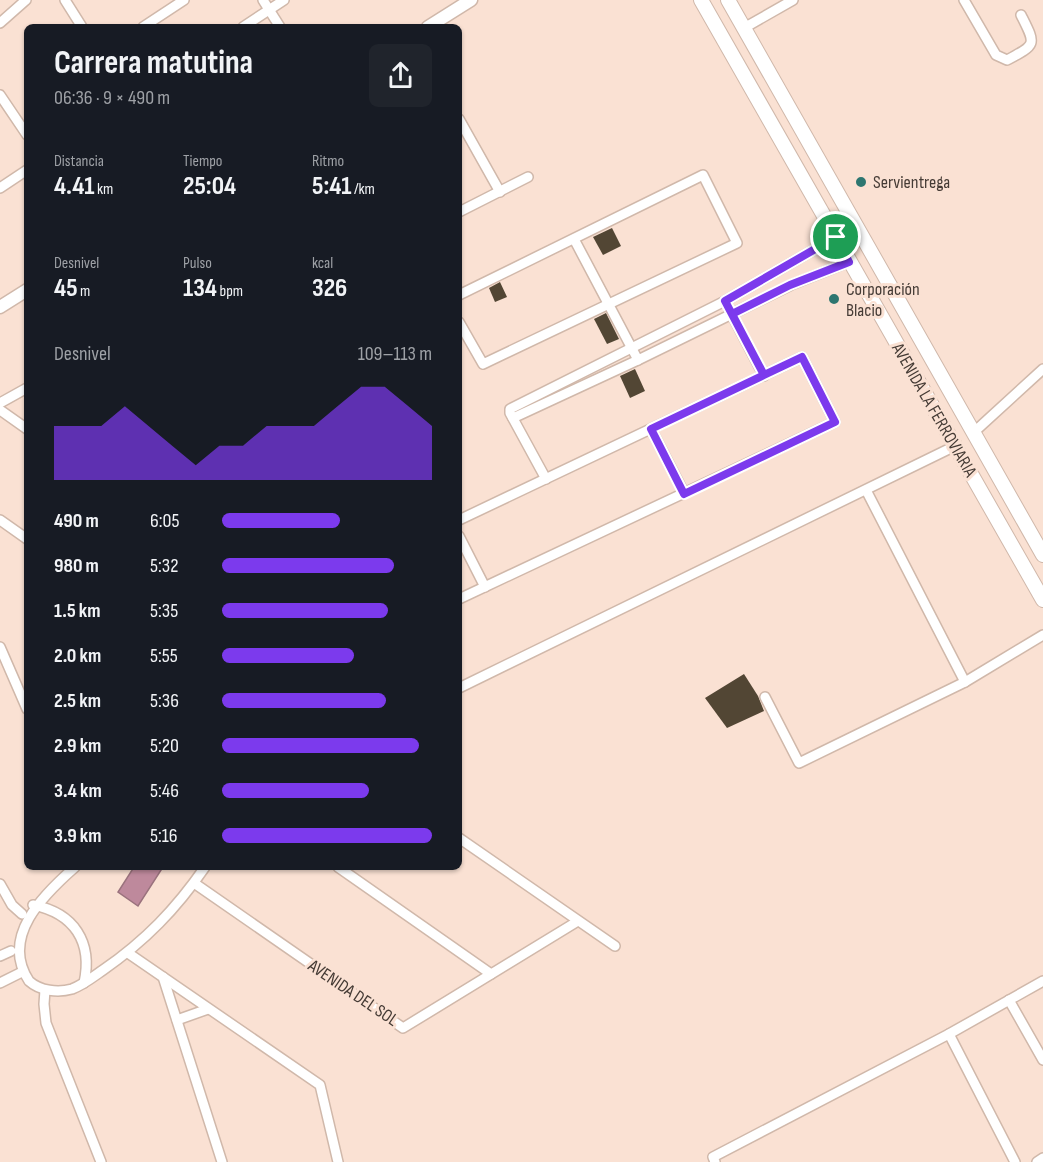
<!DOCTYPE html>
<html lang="es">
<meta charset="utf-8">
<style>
body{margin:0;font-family:"Sofia Sans Condensed",sans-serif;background:#20242c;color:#f1f3f6;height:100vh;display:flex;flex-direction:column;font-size:22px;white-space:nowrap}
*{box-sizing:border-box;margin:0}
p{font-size:20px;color:#9ea1a6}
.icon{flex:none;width:33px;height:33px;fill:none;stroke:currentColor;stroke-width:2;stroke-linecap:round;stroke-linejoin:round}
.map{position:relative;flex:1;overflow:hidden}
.side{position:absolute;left:24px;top:24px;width:438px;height:846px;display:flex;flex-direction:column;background:#171b24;border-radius:9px;box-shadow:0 2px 4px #0004}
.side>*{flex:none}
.pin{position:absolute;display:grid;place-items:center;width:51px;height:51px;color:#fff;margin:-26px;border:3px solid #fff;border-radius:50%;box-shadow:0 2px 6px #0007}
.round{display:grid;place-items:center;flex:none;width:63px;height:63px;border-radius:9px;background:#20242c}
.summary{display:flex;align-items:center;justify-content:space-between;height:102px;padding:0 30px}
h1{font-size:33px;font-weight:700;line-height:45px}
.stats{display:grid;grid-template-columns:repeat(3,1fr);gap:9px;height:102px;padding:6px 30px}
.stats div{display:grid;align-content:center}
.stats b{font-size:26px;font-weight:700}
.stats small{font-size:16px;font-weight:400}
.stats p{font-size:16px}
.chart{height:168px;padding:12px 30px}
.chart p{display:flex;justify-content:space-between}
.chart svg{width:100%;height:108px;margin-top:6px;fill:#7c3aed;opacity:.7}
ul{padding:0 30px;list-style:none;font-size:20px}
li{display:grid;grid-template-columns:96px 72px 1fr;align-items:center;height:45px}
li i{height:15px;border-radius:8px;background:#7c3aed}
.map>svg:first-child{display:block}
.water{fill:#be899c;stroke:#9a727d;stroke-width:1.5}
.building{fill:#524634}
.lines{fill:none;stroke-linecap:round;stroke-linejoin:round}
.minor-casing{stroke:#d0b8aa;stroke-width:12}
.tertiary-casing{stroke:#d0b8aa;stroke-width:15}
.secondary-casing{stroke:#d0b8aa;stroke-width:16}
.minor{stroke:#fff;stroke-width:9}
.tertiary{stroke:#fff;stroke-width:12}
.secondary{stroke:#fff;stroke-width:14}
.route-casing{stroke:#fff;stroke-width:12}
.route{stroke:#7c3aed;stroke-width:8}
.poi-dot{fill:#2d7670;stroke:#fae1d3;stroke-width:2}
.labels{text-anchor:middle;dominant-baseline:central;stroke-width:6;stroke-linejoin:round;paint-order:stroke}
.poi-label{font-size:18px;fill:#453b35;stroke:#fae1d3;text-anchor:start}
.street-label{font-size:18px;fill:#453b35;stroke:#fae1d3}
</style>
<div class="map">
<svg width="1043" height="1162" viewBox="0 0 1043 1162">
<rect width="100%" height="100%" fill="#fae1d3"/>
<!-- water -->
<polygon class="water" points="134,867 163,867 138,906 118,892"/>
<!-- building -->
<g class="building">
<polygon points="612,228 621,246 603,255 593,237"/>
<polygon points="500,282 507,297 495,302 489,288"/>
<polygon points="606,313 619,339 607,344 594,319"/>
<polygon points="635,369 645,391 630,398 620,376"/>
<polygon points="744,674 758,696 764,711 727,728 705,698"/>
</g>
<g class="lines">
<!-- minor casing -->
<g class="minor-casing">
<g id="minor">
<polyline points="65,0 82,27"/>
<polyline points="263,0 280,27"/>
<path d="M964,0L996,55L1007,60C1037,44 1036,45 1021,15"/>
<polyline points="0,23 26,0"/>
<polyline points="143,27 184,0"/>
<polyline points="243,27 284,0"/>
<polyline points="744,28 793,0"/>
<polyline points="0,95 27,135"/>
<polyline points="459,119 500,192"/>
<polyline points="0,188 27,170"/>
<polyline points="459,212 528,177"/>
<polyline points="574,239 638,360"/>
<polyline points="459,295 703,175 737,243 483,364 459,322"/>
<polyline points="729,309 764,376"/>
<polyline points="0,403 27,388"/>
<polyline points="0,410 27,429"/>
<polyline points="513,418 638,360 791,285 849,262"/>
<polyline points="651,429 684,493"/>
<polyline points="973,433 1043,369"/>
<polyline points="546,479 510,413 510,409 725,301 836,237"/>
<polyline points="866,490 965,682"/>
<polyline points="0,520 27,539"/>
<polyline points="459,520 802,357 835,422 459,599"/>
<polyline points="459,536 485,587"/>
<polyline points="0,647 27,709"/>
<polyline points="459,688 955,446"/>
<polyline points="765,697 799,763 965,682 1043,635"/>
<polyline points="459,838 615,946"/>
<path d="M75,867C43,895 0,937 29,981C40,991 58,993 72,989C83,985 93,977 103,970C145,941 176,909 205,867"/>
<polyline points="338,867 491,974"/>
<polyline points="194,883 403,1028 578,921"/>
<polyline points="0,884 12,905 22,914"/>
<path d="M33,905C74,913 93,942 84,983"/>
<polyline points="128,953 320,1085 338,1162"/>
<polyline points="0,956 11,951"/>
<polyline points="163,977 222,1162"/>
<polyline points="0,983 20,973"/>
<polyline points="45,990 44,1004 46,1023 101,1162"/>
<polyline points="1009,1000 1043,1060"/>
<polyline points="177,1020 208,1009"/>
<polyline points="949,1034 1015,1162"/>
<polyline points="715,1162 713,1157 949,1034 1043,981"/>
<polyline points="1037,1162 1043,1158"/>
</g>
</g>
<!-- tertiary casing -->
<g class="tertiary-casing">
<g id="tertiary">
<polyline points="428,27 471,0"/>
<polyline points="0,307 27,290"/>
</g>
</g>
<!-- secondary casing -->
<g class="secondary-casing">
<g id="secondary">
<polyline points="701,0 1043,600"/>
<polyline points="728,0 1043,555"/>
</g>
</g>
<!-- minor -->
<use href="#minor" class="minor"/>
<!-- tertiary -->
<use href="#tertiary" class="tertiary"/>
<!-- secondary -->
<use href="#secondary" class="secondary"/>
</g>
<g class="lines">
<!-- route casing -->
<g class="route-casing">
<polyline id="route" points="836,237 725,301 764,375 651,429 684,494 835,422 802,357 764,375 732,314 790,285 849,262 836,237"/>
</g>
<!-- route -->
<use href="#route" class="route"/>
</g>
<!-- markers -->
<g class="poi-dot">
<circle cx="861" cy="182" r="6"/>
<circle cx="834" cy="299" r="6"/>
</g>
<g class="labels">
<!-- poi labels -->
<g class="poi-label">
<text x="873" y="182">Servientrega</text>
<text x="846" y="289">Corporación<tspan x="846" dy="21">Blacio</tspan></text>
</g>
<!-- street labels -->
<g class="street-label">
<text transform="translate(934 410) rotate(60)">AVENIDA LA FERROVIARIA</text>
<text transform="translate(353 993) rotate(34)">AVENIDA DEL SOL</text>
</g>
</g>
</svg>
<div class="pin" style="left:836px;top:237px;background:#1e9e55"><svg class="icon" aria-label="arrive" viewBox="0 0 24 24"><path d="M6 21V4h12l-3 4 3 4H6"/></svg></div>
<section class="side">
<div class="summary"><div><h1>Carrera matutina</h1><p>06:36 · 9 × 490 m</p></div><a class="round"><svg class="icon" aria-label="share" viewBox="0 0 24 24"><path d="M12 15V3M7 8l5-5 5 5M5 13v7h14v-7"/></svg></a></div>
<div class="stats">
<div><p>Distancia</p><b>4.41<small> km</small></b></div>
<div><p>Tiempo</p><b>25:04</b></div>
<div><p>Ritmo</p><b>5:41<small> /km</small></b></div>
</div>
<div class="stats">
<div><p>Desnivel</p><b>45<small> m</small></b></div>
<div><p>Pulso</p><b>134<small> bpm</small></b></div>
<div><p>kcal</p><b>326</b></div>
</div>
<div class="chart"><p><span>Desnivel</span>109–113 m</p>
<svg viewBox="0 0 160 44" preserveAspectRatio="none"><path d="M0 44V22L10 22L20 22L30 14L40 22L50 30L60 38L70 30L80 30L90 22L100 22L110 22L120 14L130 6L140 6L150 14L160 22V44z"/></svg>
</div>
<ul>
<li><b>490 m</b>6:05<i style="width:56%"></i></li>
<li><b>980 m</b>5:32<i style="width:82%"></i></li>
<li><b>1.5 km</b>5:35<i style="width:79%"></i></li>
<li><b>2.0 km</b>5:55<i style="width:63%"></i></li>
<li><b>2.5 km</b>5:36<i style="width:78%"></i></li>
<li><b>2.9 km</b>5:20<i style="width:94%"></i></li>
<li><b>3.4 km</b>5:46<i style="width:70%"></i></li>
<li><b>3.9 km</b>5:16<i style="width:100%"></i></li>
</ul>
</section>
</div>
